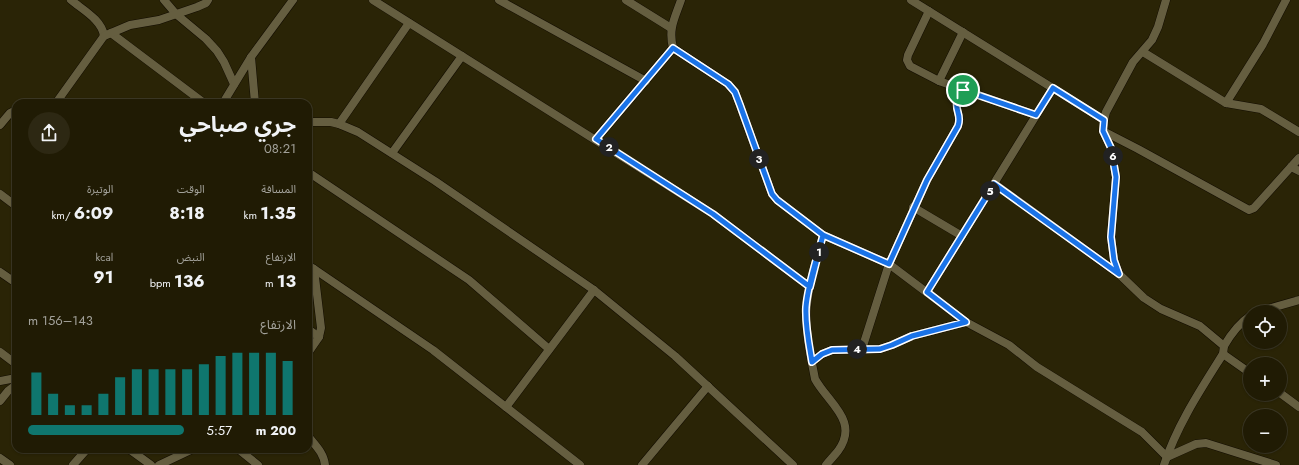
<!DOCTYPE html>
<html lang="ar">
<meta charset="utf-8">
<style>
body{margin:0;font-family:Jost,"Noto Sans Arabic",sans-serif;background:#2d2813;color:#f1f3f6;direction:rtl;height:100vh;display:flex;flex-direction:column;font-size:15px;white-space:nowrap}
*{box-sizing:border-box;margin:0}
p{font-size:13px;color:#a2a19a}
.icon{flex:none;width:22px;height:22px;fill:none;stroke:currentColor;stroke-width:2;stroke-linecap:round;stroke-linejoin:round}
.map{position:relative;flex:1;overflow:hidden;direction:ltr}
.sheet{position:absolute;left:12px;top:99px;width:300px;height:354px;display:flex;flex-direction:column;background:#201b04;border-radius:12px;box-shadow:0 1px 3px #0004,0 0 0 1px #3d3926;direction:rtl}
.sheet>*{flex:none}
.controls{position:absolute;left:1243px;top:305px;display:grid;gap:8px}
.controls a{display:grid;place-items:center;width:44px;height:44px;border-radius:50%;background:#201b04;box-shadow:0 1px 3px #0004,0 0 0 1px #3d3926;font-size:20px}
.pin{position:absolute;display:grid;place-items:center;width:34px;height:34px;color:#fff;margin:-17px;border:2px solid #fff;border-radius:50%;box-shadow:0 1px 4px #0007}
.km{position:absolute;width:20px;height:20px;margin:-10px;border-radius:50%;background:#222;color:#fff;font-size:11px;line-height:20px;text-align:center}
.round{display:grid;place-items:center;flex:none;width:42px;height:42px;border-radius:21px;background:#2d2813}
.head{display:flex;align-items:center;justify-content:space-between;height:68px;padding:0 16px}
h1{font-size:22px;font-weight:700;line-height:30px}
.stats{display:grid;grid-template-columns:repeat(3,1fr);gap:6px;height:68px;padding:4px 16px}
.stats div{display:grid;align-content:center}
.stats b{font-size:17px;font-weight:700}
.stats small{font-size:11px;font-weight:400}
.stats p{font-size:11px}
.chart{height:112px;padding:8px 16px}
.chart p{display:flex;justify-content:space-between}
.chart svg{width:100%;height:72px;margin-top:4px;stroke:#0f766e;stroke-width:6}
ul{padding:0 16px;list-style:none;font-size:13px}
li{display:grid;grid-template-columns:64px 48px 1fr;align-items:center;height:30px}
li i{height:10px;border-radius:5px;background:#0f766e}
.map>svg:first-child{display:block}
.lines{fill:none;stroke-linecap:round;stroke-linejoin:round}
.minor-casing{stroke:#120c00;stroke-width:9}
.minor{stroke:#655e40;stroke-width:8}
.route-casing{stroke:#fff;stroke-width:8}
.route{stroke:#1a73e8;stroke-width:5}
</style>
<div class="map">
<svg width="1299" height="465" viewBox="0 0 1299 465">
<rect width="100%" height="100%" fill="#2a2406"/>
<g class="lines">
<!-- minor casing -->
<g class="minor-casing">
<g id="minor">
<path d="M71,0C83,10 102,20 104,36"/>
<polyline points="164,0 176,14 206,39 217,51 224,62 234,84"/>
<polyline points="373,0 713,214 810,287"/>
<polyline points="499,0 646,81"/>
<polyline points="626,0 671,28"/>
<path d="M681,0C675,18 668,28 673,48L728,84L735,92L772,194L777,200L823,235L889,264L966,322L1009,345L1037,367L1142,432L1167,457L1196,444L1206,443L1276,465"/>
<polyline points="911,0 1104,120"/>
<polyline points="929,11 908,55 907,60 910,66 939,81 1036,115"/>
<polyline points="111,33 204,103"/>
<polyline points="1143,52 1226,103 1261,109 1299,132"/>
<polyline points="251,57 293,0"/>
<polyline points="939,81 963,32"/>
<polyline points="56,103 104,36 130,25 159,20 197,7 206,3 208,0"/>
<polyline points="223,103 251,57 255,103"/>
<polyline points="1226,103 1263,44 1286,0"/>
<polyline points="308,122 331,122 339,124 358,132 435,181 594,290 675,356 793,465"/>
<polyline points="339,124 409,23"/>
<polyline points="0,125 10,113 16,110"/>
<polyline points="1103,131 1138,149 1249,210 1254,208 1299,158"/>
<polyline points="596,139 673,48"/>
<polyline points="392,153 462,56"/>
<polyline points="1291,167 1299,171"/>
<polyline points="308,172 469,280 549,349"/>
<polyline points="995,184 1119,274"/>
<polyline points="0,194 16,206"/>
<polyline points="913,207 962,236"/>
<path d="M823,235C817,258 809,281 807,305C804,327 811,358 815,379C828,403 860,421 838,451C834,456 830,460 826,465"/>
<polyline points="308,265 314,269 321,328 319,337 308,353"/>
<polyline points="314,269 433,350 580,465"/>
<polyline points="0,272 16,283"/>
<polyline points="927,292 1053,88"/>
<polyline points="1257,312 1299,300"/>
<polyline points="308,329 319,337"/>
<path d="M1224,346C1231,334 1238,324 1250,316"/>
<path d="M862,349L889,264L927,180L958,126C961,116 957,115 957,106C956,100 960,94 963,90"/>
<polyline points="0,352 16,364"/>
<polyline points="1223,354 1250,373"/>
<polyline points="812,362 822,354 832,350 880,349 892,345 912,336 966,322"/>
<polyline points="0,381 16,378"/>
<polyline points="1280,393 1299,407"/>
<polyline points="0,401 8,391 16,385"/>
<polyline points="506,407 594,290"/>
<path d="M308,436C315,445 324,453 325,465"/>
<polyline points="129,449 151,465"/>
<polyline points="238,449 258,465"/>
<polyline points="0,458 10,465"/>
<polyline points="73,465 87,449"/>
<polyline points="159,465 193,449"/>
<polyline points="642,465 708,386"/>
<path d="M1164,465C1177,425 1201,389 1223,354L1224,346L1200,326L1161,309L1144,298L1119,274L1114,260L1111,237L1116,177L1111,148L1103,131L1104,120L1106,112L1133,62L1152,40L1158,27L1166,0"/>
</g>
</g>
<!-- minor -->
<use href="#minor" class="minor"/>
</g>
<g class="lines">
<!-- route casing -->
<g class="route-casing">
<path id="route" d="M963,90C961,94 958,98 957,102C955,111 962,115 958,126L927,180L889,264L823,235L810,287L713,214L596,139L673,48L728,84L735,92L740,105L772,194L777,200L823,235C817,259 808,283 806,307C805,325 809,344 812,362L822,354L832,350L880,349L892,345L912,336L966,322L927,292L994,184L1119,274L1114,260L1111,237L1116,177L1111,148L1103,131L1104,120L1053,88L1036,115L963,90"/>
</g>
<!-- route -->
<use href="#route" class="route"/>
</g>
</svg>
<div class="controls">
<a><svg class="icon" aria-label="locate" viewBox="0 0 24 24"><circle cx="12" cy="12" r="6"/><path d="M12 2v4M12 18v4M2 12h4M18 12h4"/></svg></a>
<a>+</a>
<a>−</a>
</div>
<div class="pin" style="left:963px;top:90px;background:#1e9e55"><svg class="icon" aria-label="arrive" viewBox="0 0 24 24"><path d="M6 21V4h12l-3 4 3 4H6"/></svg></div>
<b class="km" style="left:819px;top:252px">1</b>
<b class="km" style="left:609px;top:147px">2</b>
<b class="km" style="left:759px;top:159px">3</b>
<b class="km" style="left:857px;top:349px">4</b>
<b class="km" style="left:990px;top:191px">5</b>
<b class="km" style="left:1113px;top:156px">6</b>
<section class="sheet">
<div class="head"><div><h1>جري صباحي</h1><p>08:21</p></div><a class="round"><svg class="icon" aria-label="share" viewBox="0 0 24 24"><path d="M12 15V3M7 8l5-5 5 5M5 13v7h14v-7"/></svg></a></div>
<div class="stats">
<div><p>المسافة</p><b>1.35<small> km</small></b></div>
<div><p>الوقت</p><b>8:18</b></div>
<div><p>الوتيرة</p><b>6:09<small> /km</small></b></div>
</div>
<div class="stats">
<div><p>الارتفاع</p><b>13<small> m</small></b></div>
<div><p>النبض</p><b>136<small> bpm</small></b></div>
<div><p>kcal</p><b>91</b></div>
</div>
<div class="chart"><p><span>الارتفاع</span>143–156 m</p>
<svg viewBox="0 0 160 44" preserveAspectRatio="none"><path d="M5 44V18M15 44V31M25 44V38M35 44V38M45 44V31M55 44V21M65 44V16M75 44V16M85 44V16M95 44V16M105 44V13M115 44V8M125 44V6M135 44V6M145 44V6M155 44V11"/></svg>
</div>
<ul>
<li><b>200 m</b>5:57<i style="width:100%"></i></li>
</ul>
</section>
</div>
